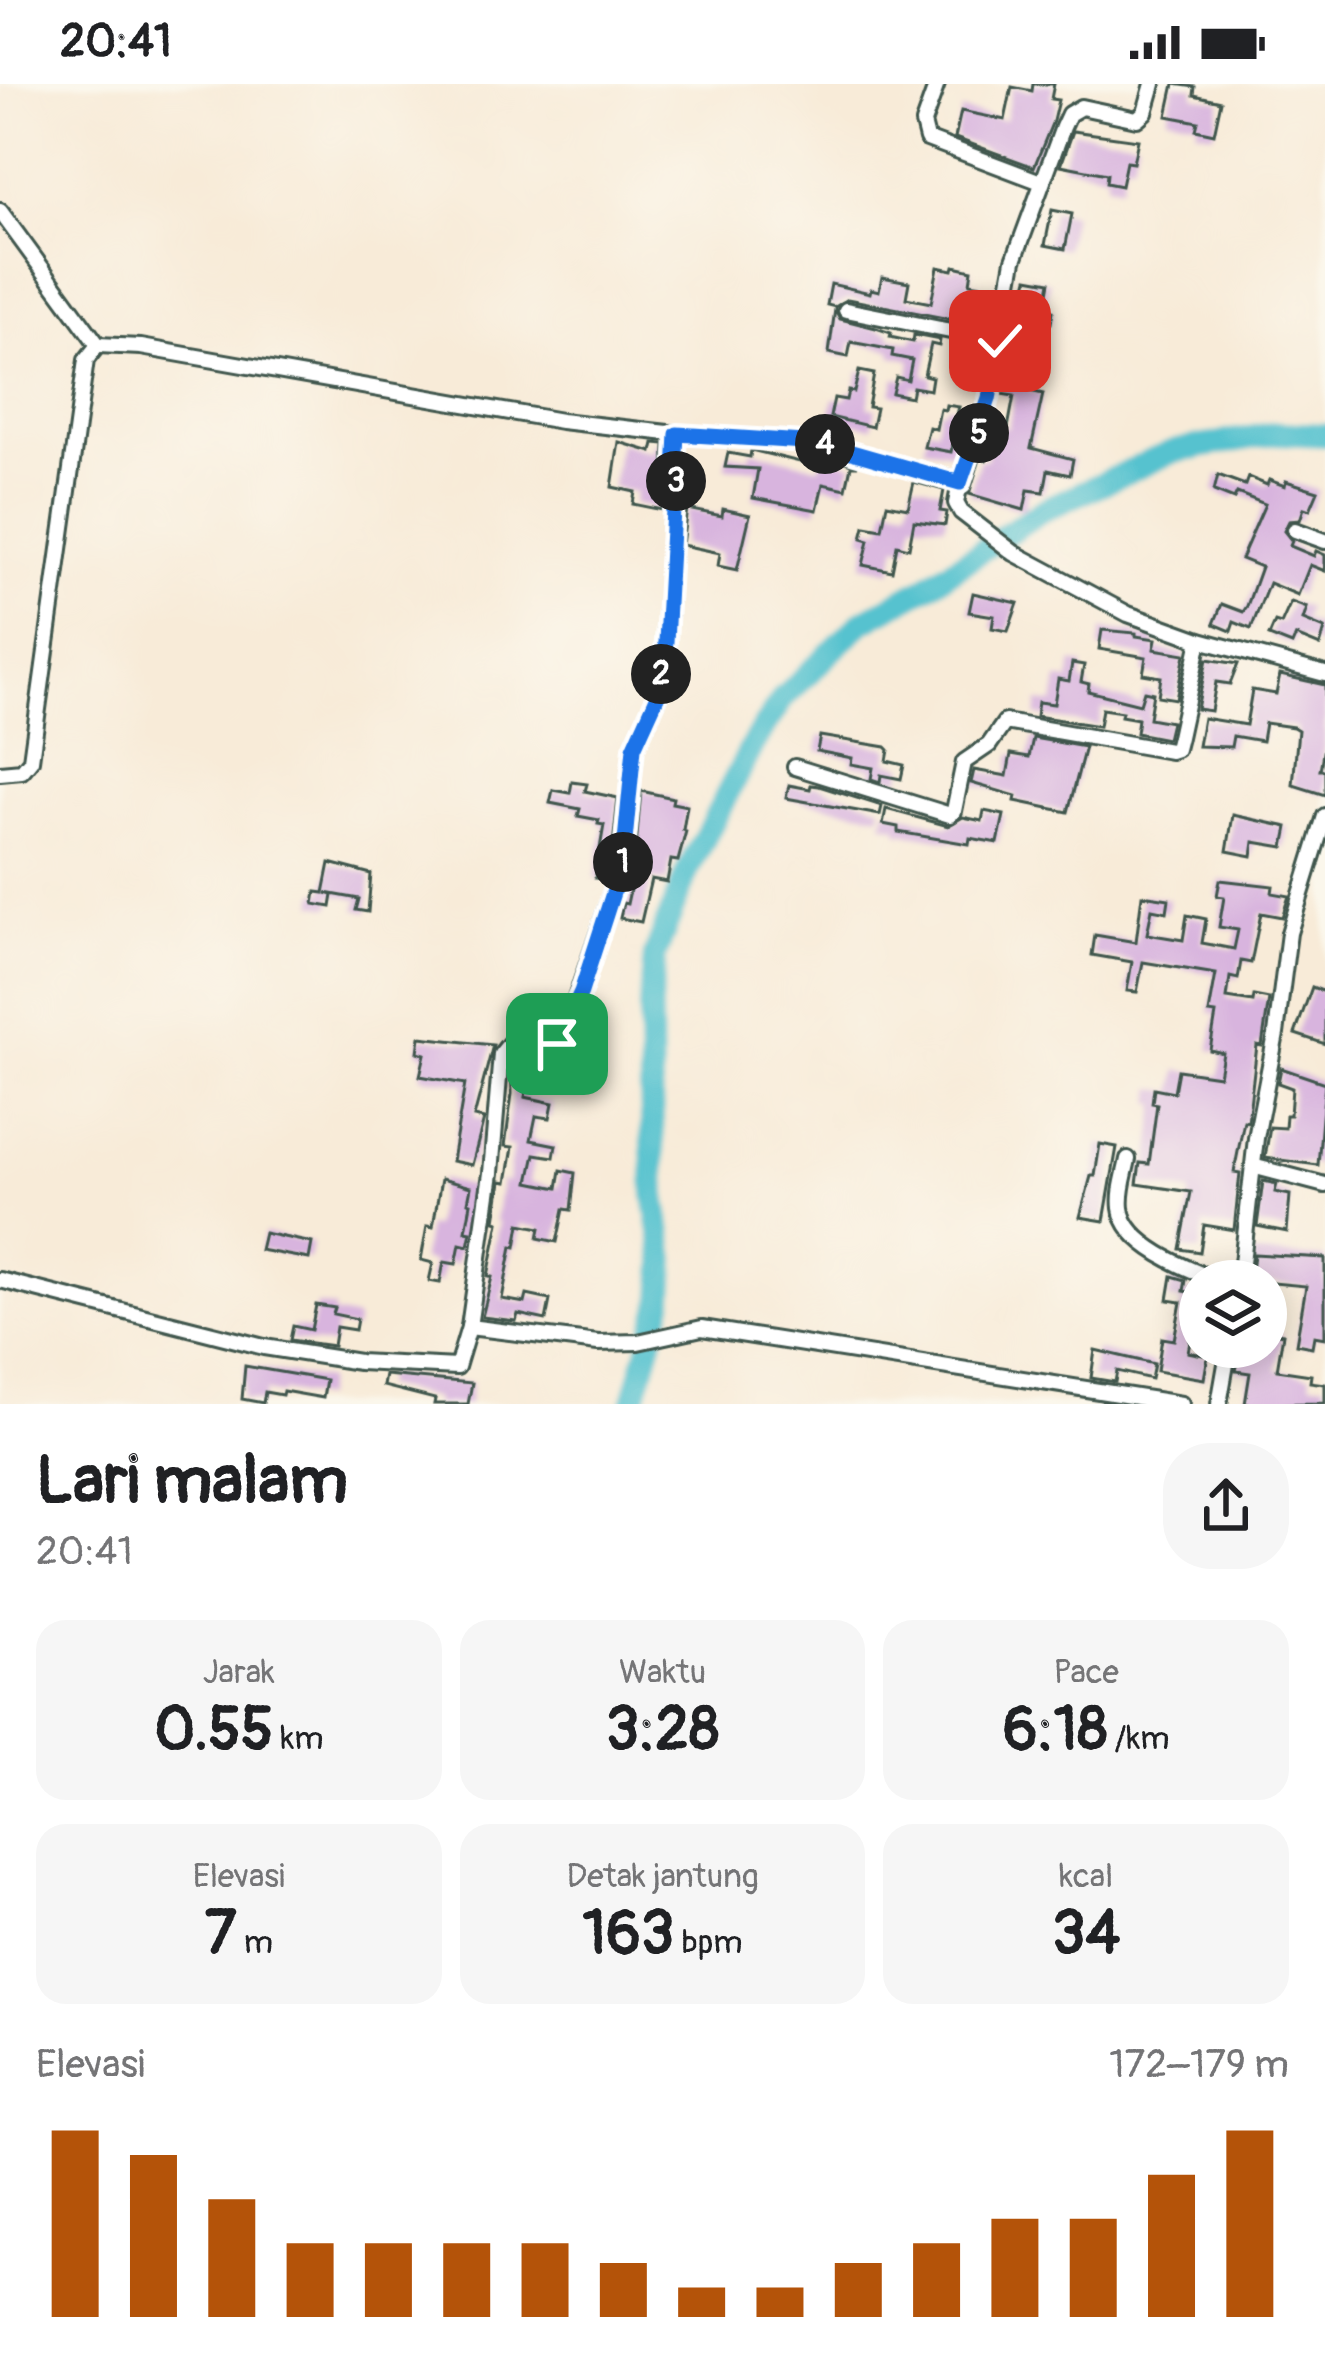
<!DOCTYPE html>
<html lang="id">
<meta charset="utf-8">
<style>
body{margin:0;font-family:Pangolin,sans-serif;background:#f6f6f6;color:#202124;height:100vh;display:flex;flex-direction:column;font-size:45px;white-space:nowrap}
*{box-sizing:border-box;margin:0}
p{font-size:39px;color:#757577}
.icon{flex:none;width:66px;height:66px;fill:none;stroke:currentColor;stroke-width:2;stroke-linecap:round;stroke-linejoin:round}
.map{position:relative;height:1320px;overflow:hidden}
.panel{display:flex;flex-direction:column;background:#fff;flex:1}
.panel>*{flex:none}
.buttons{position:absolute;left:1179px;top:1176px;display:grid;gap:24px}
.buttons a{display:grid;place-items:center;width:108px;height:108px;border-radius:50%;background:#fff;box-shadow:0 6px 30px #0003;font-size:60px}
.pin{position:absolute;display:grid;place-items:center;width:102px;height:102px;color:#fff;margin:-51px;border-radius:24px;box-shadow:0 6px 18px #0006}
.km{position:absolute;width:60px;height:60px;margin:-30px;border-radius:50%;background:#222;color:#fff;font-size:33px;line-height:60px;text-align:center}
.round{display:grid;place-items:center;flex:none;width:126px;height:126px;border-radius:48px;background:#f6f6f6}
.headline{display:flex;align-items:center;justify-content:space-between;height:204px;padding:0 36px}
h1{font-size:66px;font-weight:800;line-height:90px}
.metrics{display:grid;grid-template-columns:repeat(3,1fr);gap:18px;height:204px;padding:12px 36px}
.metrics div{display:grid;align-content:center;border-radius:30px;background:#f6f6f6;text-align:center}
.metrics b{font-size:60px;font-weight:800}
.metrics small{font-size:33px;font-weight:400}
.metrics p{font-size:33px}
.chart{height:336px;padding:24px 36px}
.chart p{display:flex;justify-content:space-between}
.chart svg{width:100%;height:216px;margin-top:12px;stroke:#b45309;stroke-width:6}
.status{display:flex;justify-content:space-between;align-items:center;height:84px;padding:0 60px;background:#fff;direction:ltr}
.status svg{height:33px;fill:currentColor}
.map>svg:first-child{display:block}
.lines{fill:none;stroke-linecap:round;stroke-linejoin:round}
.river{stroke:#56c2cf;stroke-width:24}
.building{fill:#d8b4de}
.minor-casing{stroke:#40574d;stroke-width:20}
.minor{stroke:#fff;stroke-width:14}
.route-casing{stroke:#fff;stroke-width:24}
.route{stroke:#1a73e8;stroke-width:15}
</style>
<div class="status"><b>20:41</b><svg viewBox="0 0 49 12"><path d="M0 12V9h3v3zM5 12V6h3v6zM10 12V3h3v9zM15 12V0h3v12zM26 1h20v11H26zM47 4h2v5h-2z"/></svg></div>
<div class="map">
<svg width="1325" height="1320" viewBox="0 0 1325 1320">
<rect width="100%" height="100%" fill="#fbf7ec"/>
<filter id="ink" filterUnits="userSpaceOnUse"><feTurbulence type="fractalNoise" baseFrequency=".00833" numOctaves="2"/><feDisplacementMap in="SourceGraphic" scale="24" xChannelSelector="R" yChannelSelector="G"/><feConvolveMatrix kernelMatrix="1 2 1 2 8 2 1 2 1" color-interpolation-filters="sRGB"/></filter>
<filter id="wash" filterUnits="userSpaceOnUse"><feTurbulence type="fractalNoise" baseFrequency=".004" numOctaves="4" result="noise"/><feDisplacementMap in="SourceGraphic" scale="48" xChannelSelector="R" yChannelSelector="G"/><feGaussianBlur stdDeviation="2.7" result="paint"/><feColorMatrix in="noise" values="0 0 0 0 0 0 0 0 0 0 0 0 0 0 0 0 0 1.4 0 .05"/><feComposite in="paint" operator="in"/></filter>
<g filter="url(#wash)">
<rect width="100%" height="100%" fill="#f8ebd8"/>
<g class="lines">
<!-- river -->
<polyline class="river" points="633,1320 663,1215 665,1175 655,1111 651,1009 650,921 655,871 687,788 754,658 784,613 862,538 926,503 1041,427 1172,368 1277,349 1325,351"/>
</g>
<g id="blocks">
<!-- building -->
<g class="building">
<polygon points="1033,0 1054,0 1051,15 1058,16 1053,37 1034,83 955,54 961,27 1005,36 1012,3 1032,7"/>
<polygon points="1174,0 1195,3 1194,11 1221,17 1214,50 1196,46 1198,38 1167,32"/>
<polygon points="1073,47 1138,56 1133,79 1126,78 1121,102 1106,99 1107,90 1061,81"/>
<polygon points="1052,126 1072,130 1065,165 1045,161"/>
<polygon points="954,182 972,186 970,199 982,201 977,225 988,227 985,242 848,215 835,223 827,221 831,200 870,209 871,205 879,207 882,193 909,198 906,214 931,219 938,183 953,186"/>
<polygon points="1028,194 1050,198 1045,225 1053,227 1051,239 1018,233"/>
<polygon points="835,225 840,235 876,244 891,249 890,253 913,258 914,251 940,256 939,262 931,260 924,291 932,293 930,306 913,303 911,313 892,309 896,293 908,296 912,276 892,272 893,266 851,258 848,273 829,269"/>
<polygon points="1018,265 1036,269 1030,307 1043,310 1031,364 1073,375 1070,391 1048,386 1044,408 1028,406 1024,426 969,410 980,375 986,376 989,358 995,359 999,342 1008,344 1014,312 1001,310 1003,298 1011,300"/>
<polygon points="859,287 874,290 868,323 876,324 872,343 830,333 834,314 846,316 848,307 854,308"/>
<polygon points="946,321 959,323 957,330 971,333 966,346 956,344 951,368 924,363 929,343 936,345 940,325 945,326"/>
<polygon points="619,358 652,368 654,359 665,360 664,391 661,390 655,415 662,416 662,426 633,420 635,408 612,403"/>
<polygon points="751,366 820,383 823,371 858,382 851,382 846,405 823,400 817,426 753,414 758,385 725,383 728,369 750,373"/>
<polygon points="1218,391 1245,401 1248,393 1267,401 1269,396 1285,402 1286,397 1318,407 1310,426 1304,424 1300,436 1289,437 1284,447 1292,457 1290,462 1314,472 1316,467 1325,471 1325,487 1310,481 1298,511 1269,499 1251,545 1234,538 1231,547 1214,540 1222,520 1243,528 1247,522 1261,483 1241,475 1265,420 1237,409 1234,415 1214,407"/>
<polygon points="914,398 944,406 940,427 947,428 945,441 914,437 909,464 897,461 892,487 863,481 869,456 862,454 865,442 882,445 887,420 908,424"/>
<polygon points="687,425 722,432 723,425 750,431 737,486 718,482 720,469 682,461"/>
<polygon points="973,509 1018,519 1008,547 992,544 994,532 969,528"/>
<polygon points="1291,518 1307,524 1303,536 1325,545 1320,562 1296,552 1292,561 1269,552 1275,538 1281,540"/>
<polygon points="1102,546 1136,549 1136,552 1156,555 1154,565 1185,570 1176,615 1158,612 1161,593 1143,590 1146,573 1099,565"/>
<polygon points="1207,575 1238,580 1230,600 1216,598 1211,627 1197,625"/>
<polygon points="1072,579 1084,581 1081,598 1089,600 1088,607 1140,620 1144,607 1153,609 1149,634 1171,638 1167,655 1136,649 1138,635 1121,632 1122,628 1102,625 1099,642 1036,632 1038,618 1054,620 1058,595 1069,597"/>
<polygon points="1280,591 1325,601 1325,657 1320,686 1325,686 1325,711 1293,701 1298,646 1293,643 1265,639 1262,657 1233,652 1231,663 1198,662 1203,634 1246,641 1252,606 1276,610"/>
<polygon points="820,652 886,663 889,666 887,677 904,681 901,695 881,691 880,698 871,695 873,684 851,680 852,674 817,667"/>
<polygon points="1033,654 1085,663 1068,728 1015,717 1016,712 971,699 974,686 1007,692 1011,670 1029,673"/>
<polygon points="572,698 587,700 585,707 618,714 612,771 605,796 595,794 604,741 598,740 599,736 578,732 580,725 550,719 553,706 570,709"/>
<polygon points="789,701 810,705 811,701 819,702 882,722 880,731 786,714"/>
<polygon points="641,707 673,714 672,719 687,722 683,746 686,747 678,777 671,776 667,798 651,795 641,838 620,834 623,819 627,820 634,787"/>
<polygon points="886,725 948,742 963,733 982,737 984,727 1004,731 998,759 970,754 969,760 898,748 898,743 883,740"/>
<polygon points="1233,731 1288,743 1284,763 1254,758 1252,772 1227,767"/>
<polygon points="330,779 371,790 368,828 356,826 359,815 326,809 333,811 331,823 314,820 316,808 324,809"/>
<polygon points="1220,796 1273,802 1272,809 1289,812 1282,833 1261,829 1251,879 1241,877 1238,895 1230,893 1227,914 1253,918 1254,912 1269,915 1262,962 1257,961 1248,1038 1244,1037 1234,1088 1240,1089 1234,1146 1204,1141 1200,1168 1180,1165 1191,1108 1137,1100 1140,1079 1149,1080 1157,1020 1152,1019 1154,1004 1174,1008 1178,986 1219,992 1223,969 1210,966 1216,930 1209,929 1216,890 1143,878 1137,908 1127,907 1132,878 1092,871 1095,851 1136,858 1142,811 1169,815 1167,828 1152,825 1147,850 1183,856 1187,831 1206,835 1202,859 1234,865 1238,846 1219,843 1224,813 1217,812"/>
<polygon points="1312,903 1325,908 1325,960 1295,950"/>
<polygon points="420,953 493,961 474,1033 484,1035 472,1081 452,1077 465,1000 420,992 425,970 418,968"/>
<polygon points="511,980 531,984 525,1013 553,1019 550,1034 536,1032 531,1056 556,1061 554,1073 535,1070 529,1098 558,1104 561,1086 575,1089 571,1126 564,1125 557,1158 538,1154 540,1144 520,1140 516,1163 512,1162 502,1215 525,1219 527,1211 550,1216 546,1236 518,1230 516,1237 482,1233 492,1193 488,1192 499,1138 495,1137 501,1097 507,1098 513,1063 505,1062 512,1010"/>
<polygon points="1281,984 1325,999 1318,1081 1265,1074 1270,1043 1285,1044 1286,1031 1290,1031 1292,1004 1278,999"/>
<polygon points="1100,1060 1117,1063 1104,1137 1080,1133 1091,1092 1095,1092"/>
<polygon points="441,1095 471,1103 468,1118 471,1119 466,1147 471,1148 468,1162 460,1160 456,1180 444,1178 440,1199 429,1197 433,1179 421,1176 427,1142 433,1143"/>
<polygon points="1263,1097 1277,1100 1275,1108 1290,1111 1287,1148 1257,1142"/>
<polygon points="264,1149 312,1159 309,1175 260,1166"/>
<polygon points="1254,1170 1325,1174 1325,1254 1314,1252 1312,1263 1296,1260 1306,1202 1251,1197"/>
<polygon points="1172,1192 1186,1196 1184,1207 1200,1210 1200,1244 1193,1242 1188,1268 1208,1272 1204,1295 1157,1287 1162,1254 1174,1256 1181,1218 1168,1216"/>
<polygon points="316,1221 335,1224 333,1230 357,1235 355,1246 336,1243 333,1262 290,1256 293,1242 311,1246"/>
<polygon points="1266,1247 1283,1250 1277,1286 1311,1291 1310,1298 1325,1300 1325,1319 1245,1320 1250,1289 1236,1287 1240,1268 1258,1271 1259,1263 1266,1263"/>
<polygon points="1095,1266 1154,1280 1151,1295 1117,1287 1115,1298 1091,1294"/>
<polygon points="245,1282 326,1296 323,1314 283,1307 282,1311 265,1308 263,1319 242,1315"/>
<polygon points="385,1291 472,1299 468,1320 434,1320 435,1315 383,1302"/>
</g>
</g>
</g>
<g filter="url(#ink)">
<use href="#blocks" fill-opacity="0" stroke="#40574d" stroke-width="3"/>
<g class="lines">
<!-- minor casing -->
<g class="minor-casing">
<g id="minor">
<polyline points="937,0 923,39 927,55 1041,98"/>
<polyline points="0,127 98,261"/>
<polyline points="846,226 1000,257"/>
<polyline points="960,399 989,315 1014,176 1063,43 1069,30 1081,23 1137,35 1145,28 1153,0"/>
<polyline points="1295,446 1325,457"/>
<polyline points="795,683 950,731 954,727 964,678 989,661 1005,638 1170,667 1176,665 1179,653 1200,556"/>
<polyline points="0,689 22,687 31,676 86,276 98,261 141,263 561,337 677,350 820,359 960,399 956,419 961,428 1014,469 1128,530 1200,556 1325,590"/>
<path d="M1128,1075C1125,1091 1119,1107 1121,1124C1125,1161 1187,1185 1219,1197"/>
<polyline points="1256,1083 1325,1101"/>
<polyline points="0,1196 264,1263 359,1278 457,1283 469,1243 598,1259 638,1258 702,1244 1181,1320"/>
<polyline points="1240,1197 1256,1054 1276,950 1289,849 1325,732"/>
<polyline points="469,1243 491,1089 501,970 509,960 535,962 561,958 623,778 634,664 658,611 666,558 677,350"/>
<polyline points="1219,1320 1229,1263"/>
</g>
</g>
<!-- minor -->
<use href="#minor" class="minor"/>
</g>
</g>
<g class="lines" filter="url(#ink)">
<!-- route casing -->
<g class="route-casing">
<polyline id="route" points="557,960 581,908 623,778 634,664 658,611 666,558 677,350 820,359 960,399 989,315 1000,257"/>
</g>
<!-- route -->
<use href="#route" class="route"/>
</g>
</svg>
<div class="buttons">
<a><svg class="icon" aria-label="layers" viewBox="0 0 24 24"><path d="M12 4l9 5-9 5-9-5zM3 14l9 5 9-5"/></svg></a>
</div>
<div class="pin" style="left:557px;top:960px;background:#1e9e55"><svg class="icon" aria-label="arrive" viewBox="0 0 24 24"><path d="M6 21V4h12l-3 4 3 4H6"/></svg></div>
<div class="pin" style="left:1000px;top:257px;background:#d93025"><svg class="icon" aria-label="check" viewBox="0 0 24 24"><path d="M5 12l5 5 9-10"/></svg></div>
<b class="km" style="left:623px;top:778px">1</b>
<b class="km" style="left:661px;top:590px">2</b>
<b class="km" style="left:676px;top:397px">3</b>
<b class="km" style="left:825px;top:360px">4</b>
<b class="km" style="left:979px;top:349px">5</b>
</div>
<section class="panel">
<div class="headline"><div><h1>Lari malam</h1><p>20:41</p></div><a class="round"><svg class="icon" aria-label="share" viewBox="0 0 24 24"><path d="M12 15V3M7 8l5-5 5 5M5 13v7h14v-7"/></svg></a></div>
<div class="metrics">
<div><p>Jarak</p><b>0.55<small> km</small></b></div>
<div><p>Waktu</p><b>3:28</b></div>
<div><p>Pace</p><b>6:18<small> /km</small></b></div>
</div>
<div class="metrics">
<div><p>Elevasi</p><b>7<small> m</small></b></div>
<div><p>Detak jantung</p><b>163<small> bpm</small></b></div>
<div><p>kcal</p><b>34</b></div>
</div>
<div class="chart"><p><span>Elevasi</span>172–179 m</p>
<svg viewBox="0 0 160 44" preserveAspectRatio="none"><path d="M5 44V6M15 44V11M25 44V20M35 44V29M45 44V29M55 44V29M65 44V29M75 44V33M85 44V38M95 44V38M105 44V33M115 44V29M125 44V24M135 44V24M145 44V15M155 44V6"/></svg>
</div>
</section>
